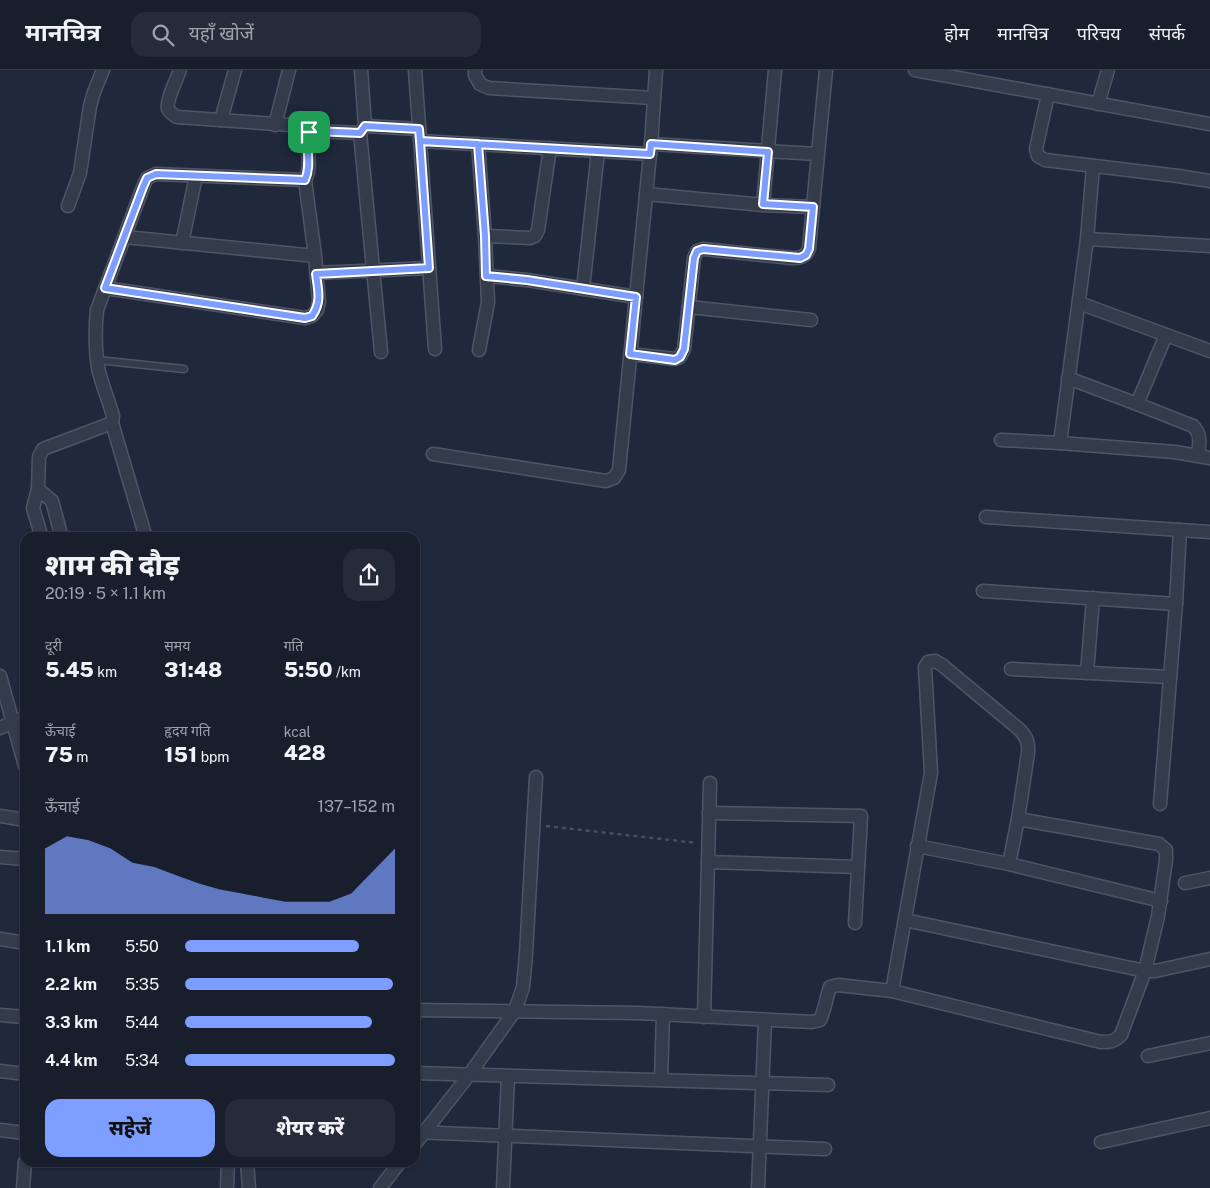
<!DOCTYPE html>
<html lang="hi">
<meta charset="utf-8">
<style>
body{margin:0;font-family:"Public Sans","Noto Sans Devanagari",sans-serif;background:#252b38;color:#f1f3f6;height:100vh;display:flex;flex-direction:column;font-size:19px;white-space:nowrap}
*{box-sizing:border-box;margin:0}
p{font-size:16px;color:#9fa2a9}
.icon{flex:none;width:28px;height:28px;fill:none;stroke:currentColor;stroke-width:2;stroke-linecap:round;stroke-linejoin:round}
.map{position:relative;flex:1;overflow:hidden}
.side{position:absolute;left:20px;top:462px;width:400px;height:635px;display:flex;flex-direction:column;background:#181e2c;border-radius:15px;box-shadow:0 1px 4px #0004,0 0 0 1px #363c48}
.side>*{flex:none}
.pin{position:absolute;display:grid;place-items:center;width:42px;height:42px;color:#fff;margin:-21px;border-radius:10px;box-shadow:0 2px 8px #0006}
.round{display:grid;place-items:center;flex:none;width:52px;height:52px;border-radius:15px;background:#252b38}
.summary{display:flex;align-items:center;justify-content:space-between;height:85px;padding:0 25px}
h1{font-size:28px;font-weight:800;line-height:38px}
.figures{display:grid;grid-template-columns:repeat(3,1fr);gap:8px;height:85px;padding:5px 25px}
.figures div{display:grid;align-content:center}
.figures b{font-size:21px;font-weight:800}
.figures small{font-size:14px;font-weight:400}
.figures p{font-size:14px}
.chart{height:140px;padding:10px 25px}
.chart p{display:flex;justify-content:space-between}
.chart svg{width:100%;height:90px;margin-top:5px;fill:#7d9efe;opacity:.7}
.action{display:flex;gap:10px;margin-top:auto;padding:10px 25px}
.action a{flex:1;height:58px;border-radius:15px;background:#7d9efe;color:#111;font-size:20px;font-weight:800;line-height:58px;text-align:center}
.action a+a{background:#252b38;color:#f1f3f6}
ul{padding:0 25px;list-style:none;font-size:16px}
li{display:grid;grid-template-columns:80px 60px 1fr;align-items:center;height:38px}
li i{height:12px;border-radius:6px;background:#7d9efe}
header{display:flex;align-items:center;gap:30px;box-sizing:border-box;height:70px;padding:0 25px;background:#181e2c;border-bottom:1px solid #363c48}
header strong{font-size:24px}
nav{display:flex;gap:28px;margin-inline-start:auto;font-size:18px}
.search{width:350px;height:45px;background:#252b38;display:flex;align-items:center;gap:12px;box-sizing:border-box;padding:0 18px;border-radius:15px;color:#9fa2a9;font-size:19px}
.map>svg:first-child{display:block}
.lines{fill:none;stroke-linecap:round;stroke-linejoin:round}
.lane-casing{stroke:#4f5566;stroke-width:9}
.street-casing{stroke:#4f5566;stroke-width:15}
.path{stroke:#405359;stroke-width:2.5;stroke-dasharray:4 4;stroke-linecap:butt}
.lane{stroke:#343b4b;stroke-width:6}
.street{stroke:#343b4b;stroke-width:12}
.route-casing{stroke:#fff;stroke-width:10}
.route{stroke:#7d9efe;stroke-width:6}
</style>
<header>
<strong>मानचित्र</strong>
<div class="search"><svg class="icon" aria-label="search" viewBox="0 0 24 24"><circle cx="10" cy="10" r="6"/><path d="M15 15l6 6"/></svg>यहाँ खोजें</div>
<nav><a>होम</a><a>मानचित्र</a><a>परिचय</a><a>संपर्क</a></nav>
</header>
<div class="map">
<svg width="1210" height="1118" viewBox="0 0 1210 1118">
<rect width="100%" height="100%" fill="#20283b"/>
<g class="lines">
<!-- lane casing -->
<g class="lane-casing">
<polyline id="lane" points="97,290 184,299"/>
</g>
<!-- street casing -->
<g class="street-casing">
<g id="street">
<path d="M180,0C177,9 166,30 168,39C170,43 174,45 177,47L291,55L300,57L309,62"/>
<polyline points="415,0 435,279"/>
<polyline points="475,0 475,5 480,14 489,18 654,28"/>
<polyline points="915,0 1210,54"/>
<polyline points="1048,24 1036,79 1038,86 1045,90 1178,106 1210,111"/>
<polyline points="1098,34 1108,0"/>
<polyline points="221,50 235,0"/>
<polyline points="275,55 289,0"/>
<polyline points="365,56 419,59"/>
<polyline points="360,63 381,282"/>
<polyline points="420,71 650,84"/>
<polyline points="478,74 485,166 488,232 479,280"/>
<polyline points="651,74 817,84"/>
<polyline points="646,124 763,135 813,137"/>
<polyline points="763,135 775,0"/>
<polyline points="68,136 80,103 90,36 94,22 103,0"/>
<polyline points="485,166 530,168 535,166 538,160 550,78"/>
<polyline points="125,167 315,186"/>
<polyline points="1087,169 1210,176"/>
<polyline points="182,173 196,106"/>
<polyline points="316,203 429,198"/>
<polyline points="487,206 527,210 636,227"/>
<polyline points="105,218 305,248 312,246 317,240 319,231 315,186 305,110"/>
<polyline points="583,219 598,81"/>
<polyline points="1079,233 1210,281"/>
<polyline points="689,237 811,250"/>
<path d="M630,284L675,289L680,287L684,279L694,188L697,181L703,179L792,188C801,188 805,187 809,179L826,0"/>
<path d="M1068,308L1137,334L1193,356C1202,365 1199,374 1198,385"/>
<polyline points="1137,334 1166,265"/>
<polyline points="112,353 146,468"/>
<polyline points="1001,370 1060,373 1175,382 1210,388"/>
<polyline points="1060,373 1087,169 1093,96"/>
<polyline points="433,384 606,411 614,408 619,400 651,74 656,0"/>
<polyline points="38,419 52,431 62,468"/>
<polyline points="986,447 1210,462"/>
<path d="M42,468L33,438L38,419L39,387L43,379L112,353L113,346C109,332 103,317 99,302C95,285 95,257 97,240L143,117L147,108L156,104L305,110C313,95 305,78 309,62L314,61L360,63L365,56L361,0"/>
<polyline points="983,521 1176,534"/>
<polyline points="1011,599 1170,607"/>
<polyline points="1087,603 1093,528"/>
<polyline points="0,606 25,696"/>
<polyline points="0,658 13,652 25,648"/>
<polyline points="1160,734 1176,534 1180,460"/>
<polyline points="709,743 861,746 855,853"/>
<polyline points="0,746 25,750"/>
<polyline points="917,776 1009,794 1161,831"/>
<polyline points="0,787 25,789"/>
<polyline points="708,792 858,797"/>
<polyline points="1185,813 1210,808"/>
<polyline points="905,850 1145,901 1155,901 1210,889"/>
<polyline points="0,869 25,873"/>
<path d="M892,921L931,703L925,597L928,592L935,591L942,595L1020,660C1027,668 1029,673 1028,683L1018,749L1009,794"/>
<path d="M415,940L638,943L812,952L820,950C825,940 826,928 830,917L838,915L892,921L1101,972C1110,972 1114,972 1121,965L1145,901L1158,846L1166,790V780L1159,774L1018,749"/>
<polyline points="0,945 25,947"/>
<polyline points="704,947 710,713"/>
<polyline points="1148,986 1210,973"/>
<polyline points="0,1001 25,1004"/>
<polyline points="415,1003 828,1015"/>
<polyline points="661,1010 663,944"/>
<polyline points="0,1060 25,1063"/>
<polyline points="415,1062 825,1079"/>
<polyline points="1101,1072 1210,1048"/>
<polyline points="415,1074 469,1005 514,942 519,929 523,917 526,884 536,707"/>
<polyline points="247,1092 249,1118"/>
<polyline points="23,1118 25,1092"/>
<polyline points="227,1118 228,1092"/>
<polyline points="380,1118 400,1092"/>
<polyline points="503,1118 508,1006"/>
<polyline points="758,1118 765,950"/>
</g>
</g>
<!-- path -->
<polyline class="path" points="546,756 697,773"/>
<!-- lane -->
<use href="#lane" class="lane"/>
<!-- street -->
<use href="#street" class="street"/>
</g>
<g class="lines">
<!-- route casing -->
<g class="route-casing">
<path id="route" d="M309,62C305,78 312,95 305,110L156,104L147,108L143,117L105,218L305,248L312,246C322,232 318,220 316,204L429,198L420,71L478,74L485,166L486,206L527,210L636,227L630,284L675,290L680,287L684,279L694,188L697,181L703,179L800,188L806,185L809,179L813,137L763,134L768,82L651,74L650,84L420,71L419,59L365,56L360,63L314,61L309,62"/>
</g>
<!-- route -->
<use href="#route" class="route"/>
</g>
</svg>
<div class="pin" style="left:309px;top:62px;background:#1e9e55"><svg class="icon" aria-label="arrive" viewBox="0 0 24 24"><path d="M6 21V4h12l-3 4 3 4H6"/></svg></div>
<section class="side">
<div class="summary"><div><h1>शाम की दौड़</h1><p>20:19 · 5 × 1.1 km</p></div><a class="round"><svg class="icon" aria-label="share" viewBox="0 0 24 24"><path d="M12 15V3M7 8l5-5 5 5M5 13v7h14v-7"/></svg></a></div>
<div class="figures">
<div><p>दूरी</p><b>5.45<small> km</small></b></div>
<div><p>समय</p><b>31:48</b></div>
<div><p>गति</p><b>5:50<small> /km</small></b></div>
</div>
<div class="figures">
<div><p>ऊँचाई</p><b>75<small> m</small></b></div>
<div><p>हृदय गति</p><b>151<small> bpm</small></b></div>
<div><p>kcal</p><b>428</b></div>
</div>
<div class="chart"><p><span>ऊँचाई</span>137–152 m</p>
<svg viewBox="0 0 160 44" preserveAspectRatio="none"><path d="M0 44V12L10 6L20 8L30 12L40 19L50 21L60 25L70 29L80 32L90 34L100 36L110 38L120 38L130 38L140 34L150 23L160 12V44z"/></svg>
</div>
<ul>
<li><b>1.1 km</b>5:50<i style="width:83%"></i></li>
<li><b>2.2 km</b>5:35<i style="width:99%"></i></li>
<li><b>3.3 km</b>5:44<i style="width:89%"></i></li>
<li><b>4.4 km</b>5:34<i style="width:100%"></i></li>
</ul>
<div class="action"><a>सहेजें</a><a>शेयर करें</a></div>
</section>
</div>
